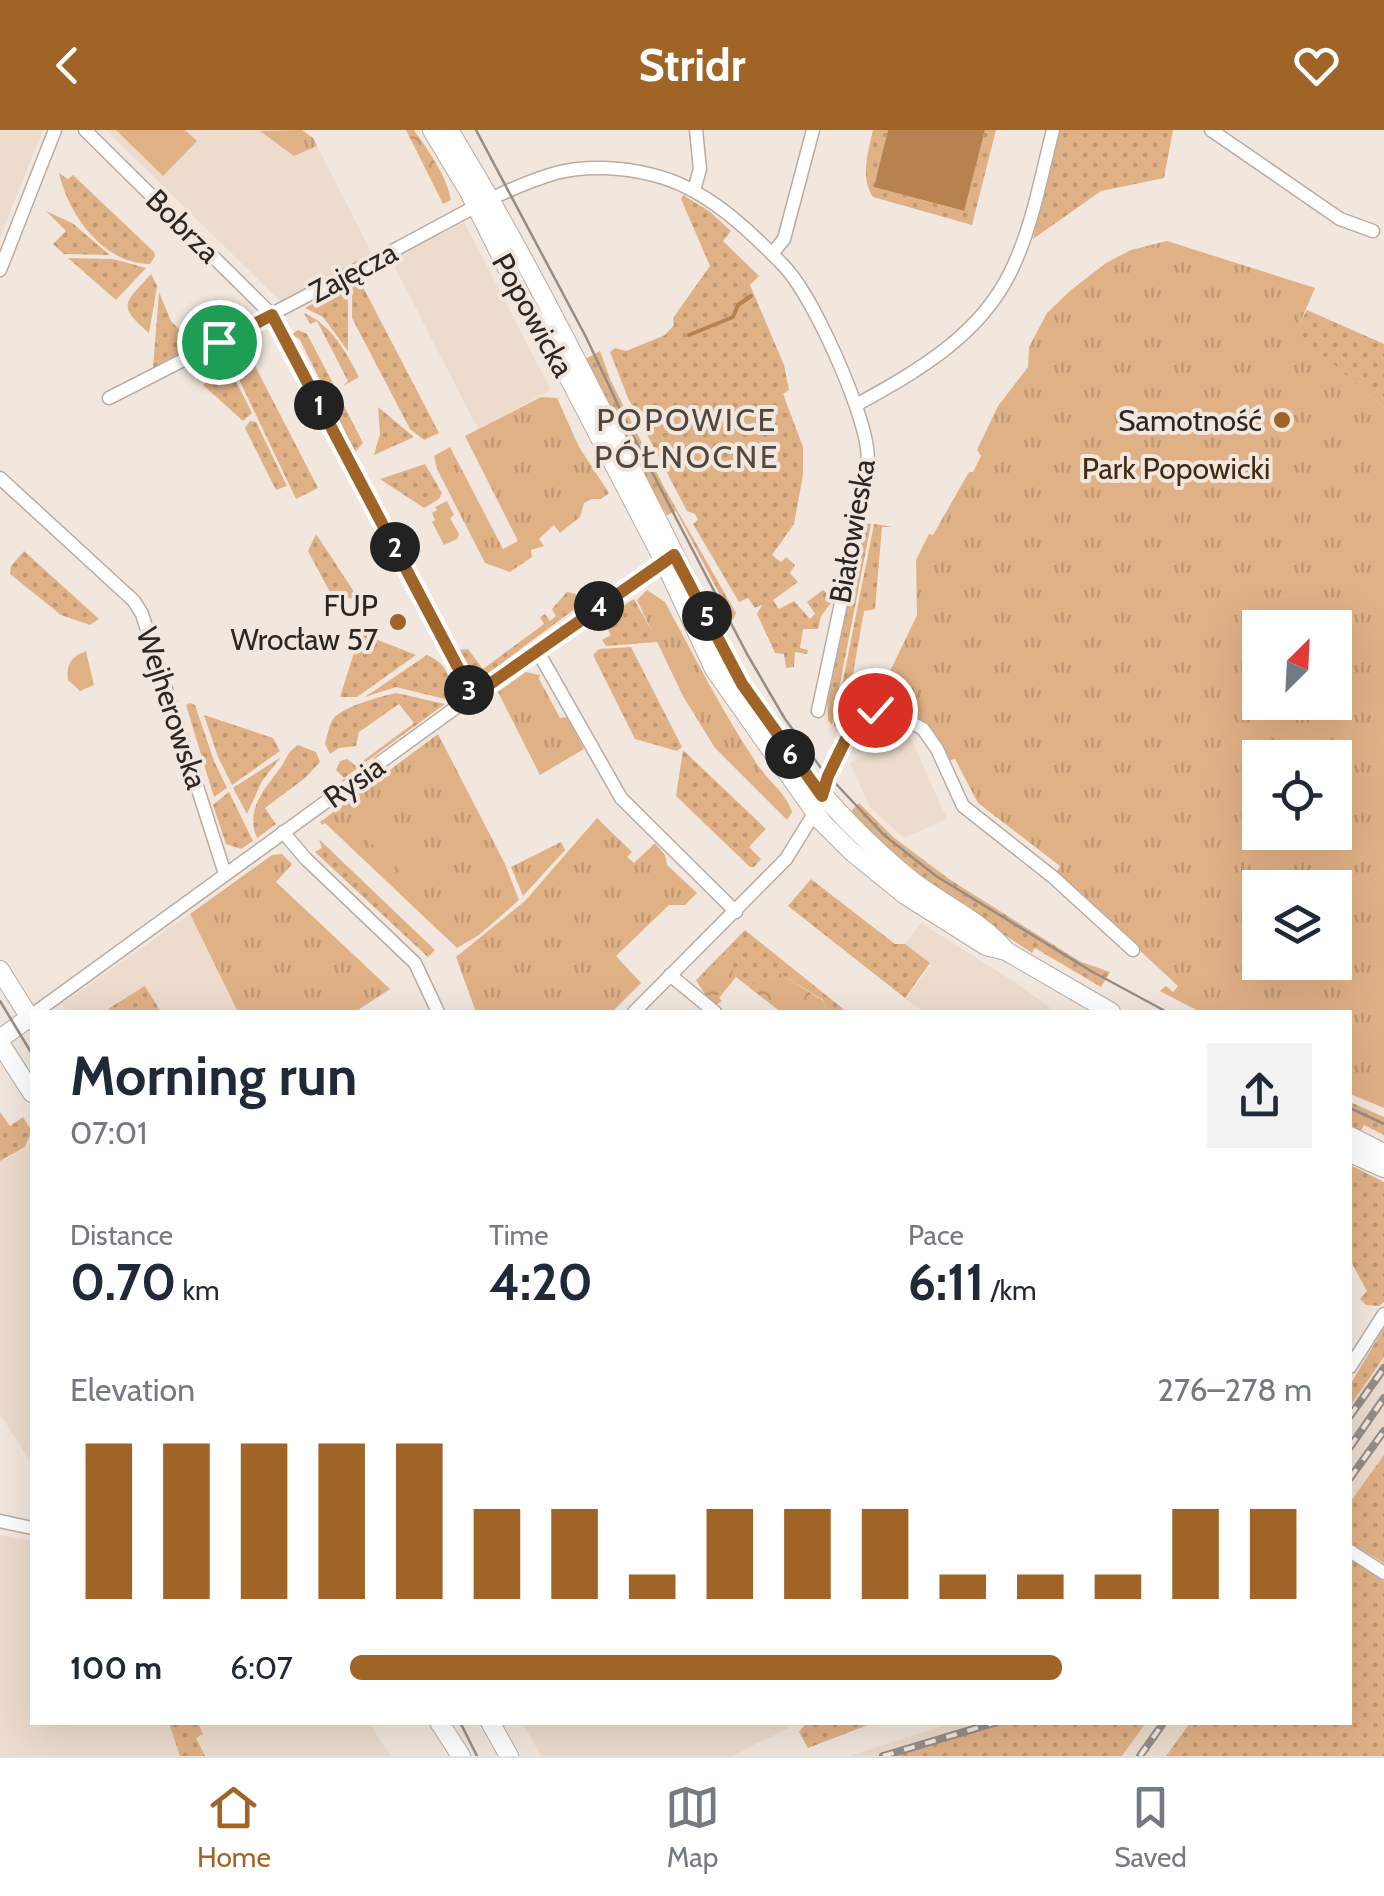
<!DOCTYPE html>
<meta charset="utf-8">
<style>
body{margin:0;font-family:Cabin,sans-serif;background:#f2f2f3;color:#1f2937;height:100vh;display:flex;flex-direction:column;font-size:38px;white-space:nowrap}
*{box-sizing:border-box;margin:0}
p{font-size:32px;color:#747a83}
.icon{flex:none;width:55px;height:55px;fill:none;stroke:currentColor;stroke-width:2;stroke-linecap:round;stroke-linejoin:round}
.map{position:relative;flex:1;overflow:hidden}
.panel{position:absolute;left:30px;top:880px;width:1322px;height:715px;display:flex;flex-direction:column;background:#fff;border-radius:0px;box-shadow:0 10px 40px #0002}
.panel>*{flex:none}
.needle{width:65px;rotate:24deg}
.tools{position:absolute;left:1242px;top:480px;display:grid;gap:20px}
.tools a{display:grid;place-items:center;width:110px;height:110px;border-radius:0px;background:#fff;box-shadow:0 10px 40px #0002;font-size:50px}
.pin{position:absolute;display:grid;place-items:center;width:85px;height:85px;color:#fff;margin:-42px;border:5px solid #fff;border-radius:50%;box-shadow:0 2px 10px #0007}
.km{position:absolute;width:50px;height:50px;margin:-25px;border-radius:50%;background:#222;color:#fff;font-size:28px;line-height:50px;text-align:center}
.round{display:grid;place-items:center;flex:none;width:105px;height:105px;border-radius:0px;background:#f2f2f3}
.summary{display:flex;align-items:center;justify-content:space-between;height:170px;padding:0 40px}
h1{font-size:55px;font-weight:700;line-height:75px}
.metrics{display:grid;grid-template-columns:repeat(3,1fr);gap:15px;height:170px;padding:10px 40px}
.metrics div{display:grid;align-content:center}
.metrics b{font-size:50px;font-weight:700}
.metrics small{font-size:28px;font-weight:400}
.metrics p{font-size:28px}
.chart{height:280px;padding:20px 40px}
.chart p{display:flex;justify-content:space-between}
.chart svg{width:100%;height:180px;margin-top:10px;stroke:#a06426;stroke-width:6}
ul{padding:0 40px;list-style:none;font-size:32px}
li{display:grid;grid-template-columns:160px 120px 1fr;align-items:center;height:75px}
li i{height:25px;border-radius:12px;background:#a06426}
header{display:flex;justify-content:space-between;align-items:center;height:130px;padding:0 40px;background:#a06426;color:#fff;font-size:45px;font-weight:700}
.tab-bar{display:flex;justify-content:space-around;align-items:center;height:140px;border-top:2px solid #e0e1e3;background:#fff;font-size:28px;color:#747a83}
.tab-bar a{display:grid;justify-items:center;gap:5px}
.tab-bar .on{color:#a06426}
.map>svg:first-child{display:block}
.built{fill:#eddccd}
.grass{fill:url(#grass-dots)}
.forest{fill:url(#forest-crowns)}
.park{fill:url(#park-tufts);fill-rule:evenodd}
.pitch{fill:#e1b186}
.water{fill:#b88250}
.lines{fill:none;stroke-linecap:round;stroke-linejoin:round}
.stream{stroke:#b88250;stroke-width:4}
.street-casing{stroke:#b8ada4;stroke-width:15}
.secondary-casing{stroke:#b8ada4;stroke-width:20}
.street{stroke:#fff;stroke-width:12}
.secondary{stroke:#fff;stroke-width:18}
.tram{stroke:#958d87;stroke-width:2.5}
.rail-casing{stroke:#958d87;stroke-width:8}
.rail{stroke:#f2e7de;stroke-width:4;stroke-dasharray:11;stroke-linecap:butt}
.route-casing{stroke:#fff;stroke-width:20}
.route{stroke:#a06426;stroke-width:12}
.poi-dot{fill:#a06426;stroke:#f2e7de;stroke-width:4}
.labels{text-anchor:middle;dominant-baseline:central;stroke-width:8;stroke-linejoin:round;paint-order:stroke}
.street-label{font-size:30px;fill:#2b2724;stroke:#f2e7de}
.poi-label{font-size:30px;fill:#2b2724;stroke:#f2e7de;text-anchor:end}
.park-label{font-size:30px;fill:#422a14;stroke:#f2e7de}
.neighbourhood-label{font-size:32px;letter-spacing:2.5px;fill:#50473f;stroke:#f2e7de}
</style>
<header><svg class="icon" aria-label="back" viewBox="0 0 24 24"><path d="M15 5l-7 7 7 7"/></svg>Stridr<svg class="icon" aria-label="heart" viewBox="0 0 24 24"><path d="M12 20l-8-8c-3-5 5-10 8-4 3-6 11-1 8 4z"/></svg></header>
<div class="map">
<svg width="1384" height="1626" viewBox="0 0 1384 1626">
<defs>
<pattern id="grass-dots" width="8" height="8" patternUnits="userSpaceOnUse" patternTransform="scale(2.5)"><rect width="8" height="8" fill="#e1b186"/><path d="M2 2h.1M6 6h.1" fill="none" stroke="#c19874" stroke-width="1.8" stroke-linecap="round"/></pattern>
<pattern id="forest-crowns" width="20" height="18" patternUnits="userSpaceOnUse" patternTransform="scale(2.5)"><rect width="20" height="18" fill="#e1b186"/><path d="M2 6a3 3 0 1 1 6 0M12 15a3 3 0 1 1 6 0" fill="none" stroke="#c19874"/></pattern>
<pattern id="park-tufts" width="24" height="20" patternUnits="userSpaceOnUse" patternTransform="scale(2.5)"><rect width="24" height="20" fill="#e1b186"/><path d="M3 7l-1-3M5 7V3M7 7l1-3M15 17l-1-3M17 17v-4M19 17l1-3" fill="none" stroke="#c19874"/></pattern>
</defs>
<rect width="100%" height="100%" fill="#f2e7de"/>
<!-- built -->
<g class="built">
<polygon points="0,0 43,0 0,107"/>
<polygon points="106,0 302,0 313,8 372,124 281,172"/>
<polygon points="464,92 551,260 478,299 391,130"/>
<polygon points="909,604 947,689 904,708 870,677 850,633"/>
<polygon points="190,784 238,882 66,882 62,874"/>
<polygon points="921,793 1018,854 1056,882 923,882 905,868 931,836 905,814"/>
<polygon points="32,1009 32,1334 0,1284 0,1024 4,1030 12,1026 27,1017"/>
<polygon points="1384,1227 1384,1325 1350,1372 1350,1276"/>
<polygon points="0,1405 32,1411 32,1592 369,1593 391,1626 0,1626"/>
<polygon points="523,1593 791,1593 787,1599 732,1626 541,1626"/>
<polygon points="952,1593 1007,1593 889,1626 849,1626"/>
<polygon points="1146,1593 1190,1593 1166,1626 1129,1626 1125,1623"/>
</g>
<!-- grass -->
<g class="grass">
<path d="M873,0H888L875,57L963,81L985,0H996L972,95L873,67C860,47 868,22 873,0Z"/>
<polygon points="1060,0 1173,0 1164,48 1101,61 1033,109"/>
<path d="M59,43L68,49L73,45L154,122L155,126L150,134C103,134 68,84 59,43Z"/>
<polygon points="683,65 709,81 731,101 723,111 759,146 750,155 784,235 789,260 783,264 803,317 803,345 794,394 772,425 781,432 786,427 795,435 790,443 798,452 773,470 779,479 794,471 810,489 815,484 807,472 823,460 834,469 821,486 818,499 803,499 800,518 808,520 807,524 795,522 794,537 786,538 784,524 775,523 757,484 762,475 755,478 748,468 739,472 693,394 698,390 695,384 687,381 628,268 610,222 615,218 626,221 665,205 674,195 673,188 710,136 681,69"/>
<polygon points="46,81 72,93 110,125 64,124 53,114 66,101"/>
<polygon points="68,128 113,129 146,138 116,170"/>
<path d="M151,144L157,156L149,203C117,175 124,174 151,144Z"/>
<polygon points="355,153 360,158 363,157 439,303 424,310 410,299 352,188 352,154"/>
<polygon points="347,155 348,161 348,221 323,187 305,178"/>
<polygon points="159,162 171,191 194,215 153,238"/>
<polygon points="1307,180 1384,214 1384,278 1295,202"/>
<path d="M304,183C331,194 346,222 359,247L343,256L348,251L317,191L310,194Z"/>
<polygon points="298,200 307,204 336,259 327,264 299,208 290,206"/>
<polygon points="234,213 248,234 253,232 318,358 296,369 225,220"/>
<polygon points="220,220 252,283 243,291 203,255 213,245 209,238 212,235 212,225"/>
<polygon points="600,221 610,249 665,359 736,483 733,490 676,381 667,385 660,373 655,375 580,232"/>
<polygon points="337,262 363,313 355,322 328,267"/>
<polygon points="378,277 414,307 374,325 380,304"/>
<polygon points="250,291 256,292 287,356 276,360 245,298"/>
<polygon points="425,334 442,363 439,369 424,378 380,349"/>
<polygon points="864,393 871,394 832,595 828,590 827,562"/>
<polygon points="874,394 893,397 882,397 875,479 864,481 848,572 839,597 834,596"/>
<polygon points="316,404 353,460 356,469 332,466 308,421"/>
<polygon points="24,421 99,489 90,495 61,485 10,444 11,436"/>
<path d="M567,462L576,464L580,475L486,545C470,549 459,534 459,520L468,519L483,539L544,494L540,487L545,484L550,491L556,486L552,479Z"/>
<polygon points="634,469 658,512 606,516 602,510 611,505 602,488"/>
<polygon points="363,504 416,525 357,567 340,567 359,507"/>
<polygon points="631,517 682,617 677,621 635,609 593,525 599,519"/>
<path d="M427,525C448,534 452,549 449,570L396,557L365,567Z"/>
<path d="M396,563L445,574L344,648L336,640L340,631L347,629L356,636L414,593L399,574L359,602L356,616L339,618L330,624L325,614C327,607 329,595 333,589C342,577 381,566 396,563Z"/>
<polygon points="190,573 195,575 214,631 227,658 214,667 186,575"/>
<polygon points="204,585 273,608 280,621 232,655 218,627"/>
<path d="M298,615L316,622L320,632L305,648L265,678L276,694L257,708C244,678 267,657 283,634C288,625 289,621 298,615Z"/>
<polygon points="683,620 766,699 749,717 761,729 754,737 750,737 676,666"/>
<polygon points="281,627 262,651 247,684 233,658"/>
<polygon points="229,662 253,711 241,719 226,714 213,675"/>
<polygon points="859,673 893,707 949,749 1081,832 1110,842 1101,857 1035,818 1032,823 920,749 847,685"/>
<polygon points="319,709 325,715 435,820 428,827 315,722 322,718"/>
<polygon points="811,749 895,814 905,814 930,833 905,868 788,776"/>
<polygon points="745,800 847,882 827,882 823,870 776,841 770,849 751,858 781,882 736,847 719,868 722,871 713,877 696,850"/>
<polygon points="145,856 161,882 110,882 108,879"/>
<polygon points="1350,972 1384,987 1384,1005 1364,995 1360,1002 1350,999"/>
<polygon points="0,982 10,996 23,987 32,1001 25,1017 0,1031"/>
<polygon points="1350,1035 1384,1052 1384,1172 1379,1176 1366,1175 1360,1169 1367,1161 1350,1130"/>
<polygon points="1384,1198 1384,1227 1350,1276 1350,1255"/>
<polygon points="1384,1325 1384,1433 1350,1413 1350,1372"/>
<polygon points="1350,1429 1384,1451 1384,1626 1166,1626 1190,1593 1350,1592"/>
<polygon points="169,1593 198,1593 203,1604 196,1608 205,1626 180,1626"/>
<polygon points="806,1593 806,1592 873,1593 808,1618 799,1602"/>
<polygon points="1007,1593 1007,1592 1146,1593 1122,1626 889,1626"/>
</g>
<!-- forest -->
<g class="forest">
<path d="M406,0H414C429,22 446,44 451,70L443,74Z"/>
<polygon points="731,817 734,818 732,846 718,865 708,866 701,856 702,849"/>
<polygon points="775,840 823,871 827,882 781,882 750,858 758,850 770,849"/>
</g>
<!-- park -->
<g class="park">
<polygon points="302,0 313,8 317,16 294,26 260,1"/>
<path d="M1167,111L1315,158L1296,202L1384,278V978L1350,964V882H1200L1160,861L1166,856L1173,862L1178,856L1056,743L1060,736L978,673L955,629L948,631L931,598L906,583V579L882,572L880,562L917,485L916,430L929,404L933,405L969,342H973L981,326L977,320L998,276L1028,237L1029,217L1047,183L1071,160L1106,133L1131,120ZM1260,498H1335V572H1260ZM1260,628H1335V702H1260ZM1260,758H1335V832H1260Z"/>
<polygon points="541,267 557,268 579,317 609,363 601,369 592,369 584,373 580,387 560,403 554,395 539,409 544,416 531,420 532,427 510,442 485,433 437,339 434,326 450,317 503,419 518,411 465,306"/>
<polygon points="447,371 454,385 450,388 459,404 457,409 444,415 432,392 435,390 432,383 437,380 435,377"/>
<path d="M647,460L665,472C695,528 724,585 759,637C770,653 786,663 792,682L787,690L715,618L683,566L637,470Z"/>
<path d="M86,521L94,555L80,561L68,550C66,534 71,527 86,521Z"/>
<polygon points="526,542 540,545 539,549 560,588 568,587 584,619 540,645 498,562"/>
<polygon points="438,604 505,734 519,770 479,805 457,818 325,693 322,695 320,692"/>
<polygon points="597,688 632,722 627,727 634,733 655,713 665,725 667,735 697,763 685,775 669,775 616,826 641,853 612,882 476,882 456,827 525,771"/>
<polygon points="561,712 565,720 523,766 511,737"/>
<polygon points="282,724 292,734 276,752 390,859 355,882 238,882 190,784 272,725"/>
</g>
<!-- pitch -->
<g class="pitch">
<polygon points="116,0 185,0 197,11 163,46"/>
<polygon points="376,681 435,737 417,757 357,700"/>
</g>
<!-- water -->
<polygon class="water" points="888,0 985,0 964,81 874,57"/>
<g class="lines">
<!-- stream -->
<polyline class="stream" points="689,205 733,187 738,175 751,166"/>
<!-- street casing -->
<g class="street-casing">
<g id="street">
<polyline points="85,0 272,185 473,566"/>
<polyline points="1211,0 1340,89 1373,101"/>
<polyline points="694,60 700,39 696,0"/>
<polyline points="772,124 784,109 813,0"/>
<polyline points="0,140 55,0"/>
<path d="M109,268C206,219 302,168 398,118C448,92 501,59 556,43C585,35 623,37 653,45C704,57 747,98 782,134C812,163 862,277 867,318C869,331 867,344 866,356L818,581"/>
<path d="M856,275C916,242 980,206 1011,141C1032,98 1041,47 1053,0"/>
<polyline points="0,348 134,471 142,484 225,744"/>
<polyline points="537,520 621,668 736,782"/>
<polyline points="283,702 306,729 415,833 438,882"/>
<polyline points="670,845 715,882"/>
<polyline points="36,882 571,494 668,429"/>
<polyline points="634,882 786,729 815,682 828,646 862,576 903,588 923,599 937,619 963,676 1053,747 1133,820"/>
<polyline points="1350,1237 1384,1184"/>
<polyline points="0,1391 32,1398"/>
<polyline points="1350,1421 1384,1443"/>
</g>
</g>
<!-- secondary casing -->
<g class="secondary-casing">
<g id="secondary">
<polyline points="432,0 468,60 523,170 561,233 664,431 714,539 822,692 851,721 905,765 986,816 1006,821 1111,882"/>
<path d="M449,0C525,124 590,257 656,387C691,456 723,530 767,593C808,652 854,703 910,749C941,774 981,790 1006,821"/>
<polyline points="0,840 32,891"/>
<polyline points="0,909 30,887"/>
<polyline points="0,913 32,963"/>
<polyline points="1350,1006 1384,1023"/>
<polyline points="1350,1023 1384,1038"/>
<polyline points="439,1592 461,1626"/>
<polyline points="490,1592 509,1626"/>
</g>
</g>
<!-- street -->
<use href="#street" class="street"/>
<!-- secondary -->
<use href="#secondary" class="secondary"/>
<!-- tram -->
<g class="tram">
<polyline points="476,0 586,207 628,296 747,524 785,589 821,638 884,705 936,746 1091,841 1167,882"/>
<polyline points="0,871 32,924"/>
<polyline points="1350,978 1384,994"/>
<polyline points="460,1592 477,1626"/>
</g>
<!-- rail casing -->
<g class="rail-casing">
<g id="rail">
<polyline points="1350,1286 1384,1238"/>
<polyline points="1350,1317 1384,1268"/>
<polyline points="1350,1348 1384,1301"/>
<polyline points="883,1626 997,1592"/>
<polyline points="1140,1626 1164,1592"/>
</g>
</g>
<!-- rail -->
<use href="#rail" class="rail"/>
</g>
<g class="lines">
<!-- route casing -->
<g class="route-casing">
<polyline id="route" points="219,212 272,185 473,566 674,425 742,554 822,666 828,646 862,576 875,580"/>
</g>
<!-- route -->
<use href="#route" class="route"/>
</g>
<!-- markers -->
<g class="poi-dot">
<circle cx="1282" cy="290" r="10"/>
<circle cx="398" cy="492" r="10"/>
</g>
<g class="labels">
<!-- street labels -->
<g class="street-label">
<text transform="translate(183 96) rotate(45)">Bobrza</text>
<text transform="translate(353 142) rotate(-28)">Zajęcza</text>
<text transform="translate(533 185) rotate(61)">Popowicka</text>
<text transform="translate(852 401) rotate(-80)">Białowieska</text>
<text transform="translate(172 578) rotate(72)">Wejherowska</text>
<text transform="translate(354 652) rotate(-35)">Rysia</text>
</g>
<!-- poi labels -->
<g class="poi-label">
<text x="1262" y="290">Samotność</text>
<text x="378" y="475">FUP<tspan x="378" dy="34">Wrocław 57</tspan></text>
</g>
<!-- park labels -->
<g class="park-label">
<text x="1176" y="338">Park Popowicki</text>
</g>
<!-- neighbourhood labels -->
<g class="neighbourhood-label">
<text x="687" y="289">POPOWICE<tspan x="687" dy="37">PÓŁNOCNE</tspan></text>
</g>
</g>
</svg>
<div class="tools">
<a><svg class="needle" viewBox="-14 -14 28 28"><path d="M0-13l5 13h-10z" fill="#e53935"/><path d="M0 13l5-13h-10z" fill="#747a83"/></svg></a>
<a><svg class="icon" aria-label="locate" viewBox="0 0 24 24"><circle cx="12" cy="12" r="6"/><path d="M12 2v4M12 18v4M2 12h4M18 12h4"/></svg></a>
<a><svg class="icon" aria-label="layers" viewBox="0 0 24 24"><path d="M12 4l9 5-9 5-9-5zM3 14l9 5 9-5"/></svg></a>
</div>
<div class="pin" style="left:219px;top:212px;background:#1e9e55"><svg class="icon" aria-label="arrive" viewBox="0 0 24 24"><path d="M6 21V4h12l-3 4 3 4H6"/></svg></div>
<div class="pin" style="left:875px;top:580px;background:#d93025"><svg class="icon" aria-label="check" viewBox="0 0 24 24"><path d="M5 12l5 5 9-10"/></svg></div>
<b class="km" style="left:319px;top:275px">1</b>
<b class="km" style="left:395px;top:417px">2</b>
<b class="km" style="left:469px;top:560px">3</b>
<b class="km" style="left:599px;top:476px">4</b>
<b class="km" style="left:707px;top:486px">5</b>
<b class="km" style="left:790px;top:624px">6</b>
<section class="panel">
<div class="summary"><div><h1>Morning run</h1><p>07:01</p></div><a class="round"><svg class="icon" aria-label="share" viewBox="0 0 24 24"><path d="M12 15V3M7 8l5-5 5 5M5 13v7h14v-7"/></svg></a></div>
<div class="metrics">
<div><p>Distance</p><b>0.70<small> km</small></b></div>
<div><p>Time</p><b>4:20</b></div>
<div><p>Pace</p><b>6:11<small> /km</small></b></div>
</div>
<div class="chart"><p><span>Elevation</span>276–278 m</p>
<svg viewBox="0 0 160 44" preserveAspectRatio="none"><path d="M5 44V6M15 44V6M25 44V6M35 44V6M45 44V6M55 44V22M65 44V22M75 44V38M85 44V22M95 44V22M105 44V22M115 44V38M125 44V38M135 44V38M145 44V22M155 44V22"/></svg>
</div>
<ul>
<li><b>100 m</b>6:07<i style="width:74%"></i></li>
</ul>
</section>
</div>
<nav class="tab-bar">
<a class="on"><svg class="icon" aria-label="home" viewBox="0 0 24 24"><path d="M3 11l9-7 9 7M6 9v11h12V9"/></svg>Home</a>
<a><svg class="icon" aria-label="map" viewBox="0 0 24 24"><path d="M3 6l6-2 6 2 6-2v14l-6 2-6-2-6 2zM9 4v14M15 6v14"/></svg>Map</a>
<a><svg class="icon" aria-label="saved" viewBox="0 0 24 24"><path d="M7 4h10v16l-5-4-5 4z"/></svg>Saved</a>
</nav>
